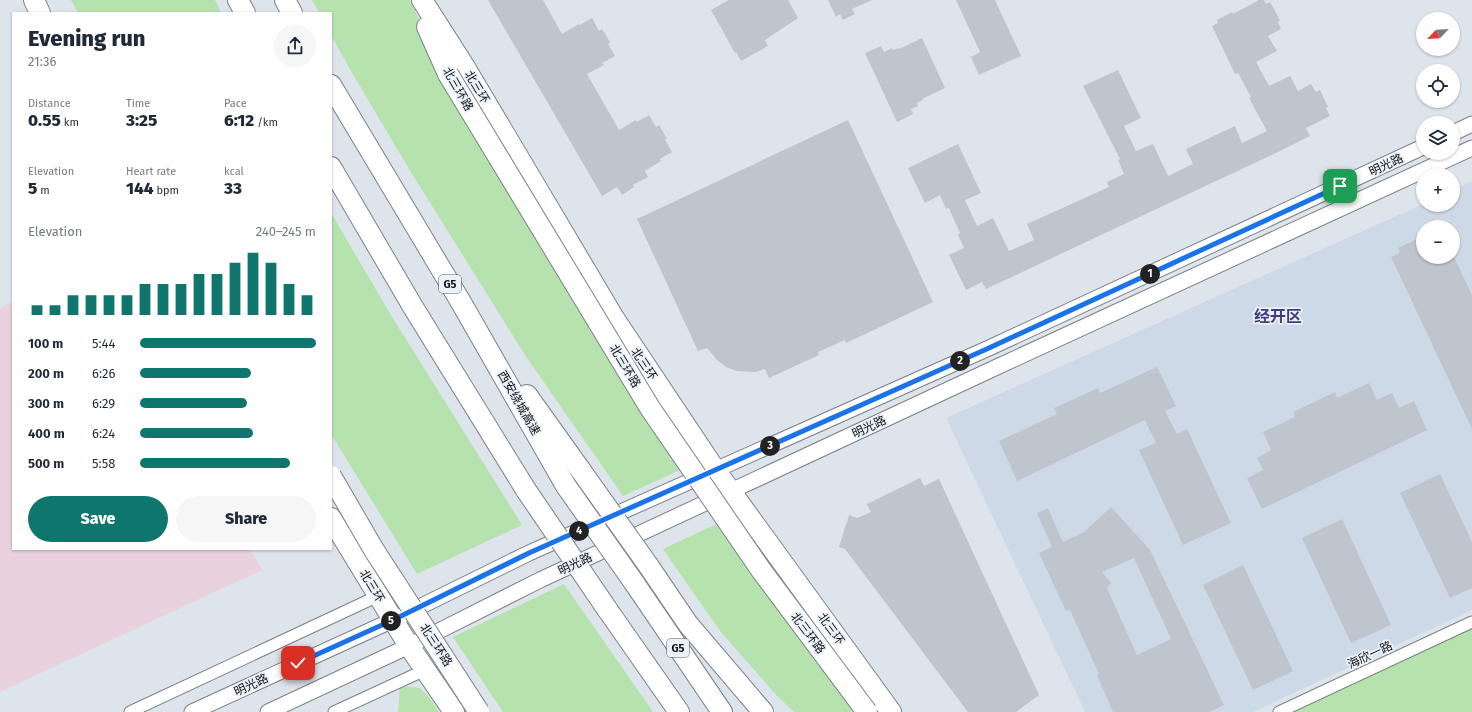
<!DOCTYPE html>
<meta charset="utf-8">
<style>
body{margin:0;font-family:"Fira Sans","Noto Sans SC",sans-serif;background:#f6f6f7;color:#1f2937;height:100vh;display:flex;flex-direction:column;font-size:15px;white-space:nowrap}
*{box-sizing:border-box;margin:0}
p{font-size:13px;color:#747a83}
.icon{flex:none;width:22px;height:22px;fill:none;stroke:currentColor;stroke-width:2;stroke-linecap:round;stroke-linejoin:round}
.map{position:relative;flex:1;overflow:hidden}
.details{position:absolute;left:12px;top:12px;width:320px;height:538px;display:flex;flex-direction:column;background:#fff;border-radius:0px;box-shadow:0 1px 3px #0004}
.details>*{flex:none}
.needle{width:26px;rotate:245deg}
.fabs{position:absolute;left:1416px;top:12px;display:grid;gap:8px}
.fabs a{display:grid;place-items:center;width:44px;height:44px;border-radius:50%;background:#fff;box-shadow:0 1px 3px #0004;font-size:20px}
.pin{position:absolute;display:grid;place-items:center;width:34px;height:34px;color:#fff;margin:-17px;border-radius:8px;box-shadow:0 2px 6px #0006}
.km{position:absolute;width:20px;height:20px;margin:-10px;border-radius:50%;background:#222;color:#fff;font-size:11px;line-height:20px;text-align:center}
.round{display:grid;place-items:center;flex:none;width:42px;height:42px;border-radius:21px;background:#f6f6f7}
.head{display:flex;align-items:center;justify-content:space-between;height:68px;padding:0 16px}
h1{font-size:22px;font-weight:800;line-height:30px}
.figures{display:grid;grid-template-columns:repeat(3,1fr);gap:6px;height:68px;padding:4px 16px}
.figures div{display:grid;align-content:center}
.figures b{font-size:17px;font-weight:800}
.figures small{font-size:11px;font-weight:400}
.figures p{font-size:11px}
.chart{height:112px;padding:8px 16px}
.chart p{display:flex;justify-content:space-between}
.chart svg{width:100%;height:72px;margin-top:4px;stroke:#0f766e;stroke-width:6}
.button{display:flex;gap:8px;margin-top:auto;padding:8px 16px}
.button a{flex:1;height:46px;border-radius:24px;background:#0f766e;color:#fff;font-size:16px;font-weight:800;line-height:46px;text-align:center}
.button a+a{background:#f6f6f7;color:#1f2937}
ul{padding:0 16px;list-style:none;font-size:13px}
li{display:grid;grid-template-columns:64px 48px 1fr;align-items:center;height:30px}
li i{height:10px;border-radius:5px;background:#0f766e}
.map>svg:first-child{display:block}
.commercial{fill:#e9d2de}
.built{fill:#ced9e7;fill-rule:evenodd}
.green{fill:#b5e2ad}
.building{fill:#bfc5cd;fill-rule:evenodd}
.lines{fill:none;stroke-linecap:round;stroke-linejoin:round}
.street-casing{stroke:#7b8087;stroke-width:13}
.secondary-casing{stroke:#7b8087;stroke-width:17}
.highway-casing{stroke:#7b8087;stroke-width:22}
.street{stroke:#fff;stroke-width:11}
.secondary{stroke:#fff;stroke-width:15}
.highway{stroke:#fff;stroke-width:20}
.highway-bridge-casing{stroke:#7b8087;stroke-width:22;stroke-linecap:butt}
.highway-bridge{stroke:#fff;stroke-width:20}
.route-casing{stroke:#fff;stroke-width:8}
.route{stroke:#1a73e8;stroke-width:5}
.labels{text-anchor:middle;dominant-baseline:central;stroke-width:3.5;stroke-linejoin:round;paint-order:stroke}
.shield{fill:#ebf1f9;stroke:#525559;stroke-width:1}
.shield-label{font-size:11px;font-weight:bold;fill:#101215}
.street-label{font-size:12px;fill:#101215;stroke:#ebf1f9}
.district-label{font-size:16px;font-weight:bold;fill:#3f3f7b;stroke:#ebf1f9}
</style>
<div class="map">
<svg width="1472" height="712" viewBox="0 0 1472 712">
<rect width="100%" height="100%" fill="#dee4ec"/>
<!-- commercial -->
<polygon class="commercial" points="13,301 13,549 250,549 262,570 0,692 0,308"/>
<!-- built -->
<path class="built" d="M1472,181V610L1253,712H1085L946,418L1423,204V205H1453V190ZM1423,227H1453V257H1423Z"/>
<!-- green -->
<g class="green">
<polygon points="71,0 215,0 221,13 78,13"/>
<polygon points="312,0 410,0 436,55 689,466 623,496 525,355 409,169 351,71 331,35 331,13 319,13"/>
<polygon points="331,213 392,317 522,525 417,574 331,434"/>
<polygon points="723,521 862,712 794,712 778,697 720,631 663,549"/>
<polygon points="564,584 653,712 503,712 453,637"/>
<polygon points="1472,626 1472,712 1293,712"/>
<polygon points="400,686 420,688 429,697 439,712 398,712"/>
</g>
<!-- building -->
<g class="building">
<polygon points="488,0 543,0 562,34 579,24 580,25 592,18 599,31 602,29 610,42 608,44 615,56 602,63 604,65 587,74 619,130 636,120 637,122 649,115 656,127 659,125 667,139 665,140 672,152 660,159 661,161 645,171 648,177 633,185 634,187 622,195 617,187 602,196"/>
<polygon points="729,0 788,0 798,18 765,40 768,46 741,61 736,52 735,53 711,10"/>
<polygon points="828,0 872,0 852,9 855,14 843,20 840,14 836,17"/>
<polygon points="956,0 995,0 1021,56 979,75 971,57 980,52"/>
<polygon points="1259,0 1264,0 1266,4 1270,2 1280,20 1278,22 1281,29 1268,36 1277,51 1256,62 1269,86 1290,76 1298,91 1311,84 1316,92 1320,90 1328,107 1326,108 1330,116 1306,128 1310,136 1280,151 986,289 982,282 966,290 949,255 964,248 958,235 960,233 949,208 946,209 940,195 925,203 908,168 958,144 981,193 965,200 977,226 993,218 1009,251 1034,240 1027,224 1109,187 1107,182 1124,174 1118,160 1120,159 1083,86 1118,70 1141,118 1124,126 1136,151 1153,144 1168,176 1193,164 1186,149 1235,126 1242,143 1267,131 1249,98 1251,97 1238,73 1235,74 1212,26 1218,23 1217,20 1232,12 1233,14"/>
<polygon points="922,38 945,88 922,99 923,100 917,103 918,106 911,109 913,114 897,122 865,53 881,46 884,52 892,48 893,50 899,48 899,49"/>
<polygon points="848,120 933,302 846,343 845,340 818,352 819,355 769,378 765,369 756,372 737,371 726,367 717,360 707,348 698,351 637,219"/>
<polygon points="1423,236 1423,257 1454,257 1472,295 1472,429 1391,257 1400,253 1398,248"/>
<polygon points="1157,367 1176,406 1165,411 1177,434 1187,429 1231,523 1183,545 1139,450 1156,443 1145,420 1017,481 999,441 1057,414 1054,408 1098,388 1100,393"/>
<polygon points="1369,383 1377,400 1392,393 1399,408 1414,401 1427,430 1262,509 1247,478 1263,470 1257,458 1271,450 1263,432 1295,417 1293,412 1335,392 1337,398"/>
<polygon points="1440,474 1472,542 1472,588 1450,598 1400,493"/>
<polygon points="920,478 924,486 939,479 1039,695 1016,712 968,712 845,549 839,547 849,515 857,518 871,512 867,504"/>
<path d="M1111,507L1150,550L1224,705L1210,712H1113L1097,675L1099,674L1070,610L1066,611L1039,553L1052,547L1037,513L1048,508L1063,542L1084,532ZM1134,558L1171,639L1137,655L1107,588L1111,583L1102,572Z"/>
<polygon points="1342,519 1391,625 1351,643 1302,538"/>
<polygon points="1243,565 1293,671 1253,690 1203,585"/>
</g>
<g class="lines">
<!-- street casing -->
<g class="street-casing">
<g id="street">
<polyline points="130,712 378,596"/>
<polyline points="334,712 425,670"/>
<polyline points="1279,712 1472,622"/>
</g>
</g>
<!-- secondary casing -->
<g class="secondary-casing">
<g id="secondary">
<polyline points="1453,133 1472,124"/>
<polyline points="192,712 393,620 529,553 989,348 1423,147"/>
<polyline points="268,712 409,646 540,580 999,366 1472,148"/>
</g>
</g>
<!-- highway casing -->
<g class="highway-casing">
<g id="highway">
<polyline points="34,0 40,13"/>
<polyline points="238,0 245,13"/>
<polyline points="285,0 292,13"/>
<polyline points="422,0 466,69 614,318 716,471 891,712"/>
<polyline points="427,27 448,74"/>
<polyline points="331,85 462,304 566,486"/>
<polyline points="331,167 413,307 526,490"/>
<polyline points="527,395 582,472"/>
<polyline points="331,518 409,646 454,712"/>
<polyline points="648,565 688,624 763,712"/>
<polyline points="635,584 722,712"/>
<polyline points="607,609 679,712"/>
</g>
</g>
<!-- street -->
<use href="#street" class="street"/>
<!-- secondary -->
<use href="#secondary" class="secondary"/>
<!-- highway -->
<use href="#highway" class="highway"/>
<!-- highway-bridge casing -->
<g class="highway-bridge-casing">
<g id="highway-bridge">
<polyline points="448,74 650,408 761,570 867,712"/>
<polyline points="582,472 648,565"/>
<polyline points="331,476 374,550 479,712"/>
<polyline points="566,486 635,584"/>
<polyline points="526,490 607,609"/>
</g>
</g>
<!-- highway-bridge -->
<use href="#highway-bridge" class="highway-bridge"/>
</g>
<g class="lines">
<!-- route casing -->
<g class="route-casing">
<polyline id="route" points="298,663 393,620 529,553 989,348 1340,186"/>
</g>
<!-- route -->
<use href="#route" class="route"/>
</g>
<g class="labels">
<!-- shield labels -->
<g class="shield">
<rect x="439" y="275" width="22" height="18" rx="3"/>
<rect x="667" y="639" width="22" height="18" rx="3"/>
</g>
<g class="shield-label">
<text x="450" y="284">G5</text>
<text x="678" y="648">G5</text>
</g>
<!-- street labels -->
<g class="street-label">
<text transform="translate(477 87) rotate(59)">北三环</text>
<text transform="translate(458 89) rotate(60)">北三环路</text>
<text transform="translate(1386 165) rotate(-25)">明光路</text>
<text transform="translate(644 364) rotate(56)">北三环</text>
<text transform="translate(625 366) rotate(59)">北三环路</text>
<text transform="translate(519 403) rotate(60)">西安绕城高速</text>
<text transform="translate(869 427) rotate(-25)">明光路</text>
<text transform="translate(575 564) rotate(-25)">明光路</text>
<text transform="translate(372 586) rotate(59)">北三环</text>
<text transform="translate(831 629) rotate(54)">北三环</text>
<text transform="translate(808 633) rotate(53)">北三环路</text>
<text transform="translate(436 645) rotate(57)">北三环路</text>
<text transform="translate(1370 655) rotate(-25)">海欣一路</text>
<text transform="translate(251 685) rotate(-25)">明光路</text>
</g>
<!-- district labels -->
<g class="district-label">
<text x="1278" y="316">经开区</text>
</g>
</g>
</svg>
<div class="fabs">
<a><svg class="needle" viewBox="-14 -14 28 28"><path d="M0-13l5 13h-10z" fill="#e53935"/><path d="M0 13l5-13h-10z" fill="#747a83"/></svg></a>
<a><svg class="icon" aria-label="locate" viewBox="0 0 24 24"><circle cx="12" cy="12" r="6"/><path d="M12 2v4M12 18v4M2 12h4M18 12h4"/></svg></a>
<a><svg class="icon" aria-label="layers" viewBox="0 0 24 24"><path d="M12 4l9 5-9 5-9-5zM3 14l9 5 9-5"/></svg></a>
<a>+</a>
<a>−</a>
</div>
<div class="pin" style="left:1340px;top:186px;background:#1e9e55"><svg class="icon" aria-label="arrive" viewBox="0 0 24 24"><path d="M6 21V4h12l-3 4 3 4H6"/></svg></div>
<div class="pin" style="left:298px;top:663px;background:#d93025"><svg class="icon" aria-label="check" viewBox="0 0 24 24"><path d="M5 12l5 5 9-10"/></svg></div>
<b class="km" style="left:1150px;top:274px">1</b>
<b class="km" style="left:960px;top:361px">2</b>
<b class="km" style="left:770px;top:446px">3</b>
<b class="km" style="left:579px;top:531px">4</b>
<b class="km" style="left:391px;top:621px">5</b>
<section class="details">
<div class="head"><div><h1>Evening run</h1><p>21:36</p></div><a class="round"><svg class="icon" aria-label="share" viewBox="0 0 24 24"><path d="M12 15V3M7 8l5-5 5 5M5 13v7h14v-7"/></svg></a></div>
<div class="figures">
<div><p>Distance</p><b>0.55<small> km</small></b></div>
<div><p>Time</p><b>3:25</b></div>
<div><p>Pace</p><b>6:12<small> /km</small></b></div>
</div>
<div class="figures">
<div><p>Elevation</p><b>5<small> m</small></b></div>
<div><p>Heart rate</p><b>144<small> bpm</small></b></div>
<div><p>kcal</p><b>33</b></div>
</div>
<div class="chart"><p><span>Elevation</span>240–245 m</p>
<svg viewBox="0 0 160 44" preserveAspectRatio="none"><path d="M5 44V38M15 44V38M25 44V32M35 44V32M45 44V32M55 44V32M65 44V25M75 44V25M85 44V25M95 44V19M105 44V19M115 44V12M125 44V6M135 44V12M145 44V25M155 44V32"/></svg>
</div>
<ul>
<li><b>100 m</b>5:44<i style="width:100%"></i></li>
<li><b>200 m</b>6:26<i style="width:63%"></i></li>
<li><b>300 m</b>6:29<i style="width:61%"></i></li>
<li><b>400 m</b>6:24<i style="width:64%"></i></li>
<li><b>500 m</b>5:58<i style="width:85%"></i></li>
</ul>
<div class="button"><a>Save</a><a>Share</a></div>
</section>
</div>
